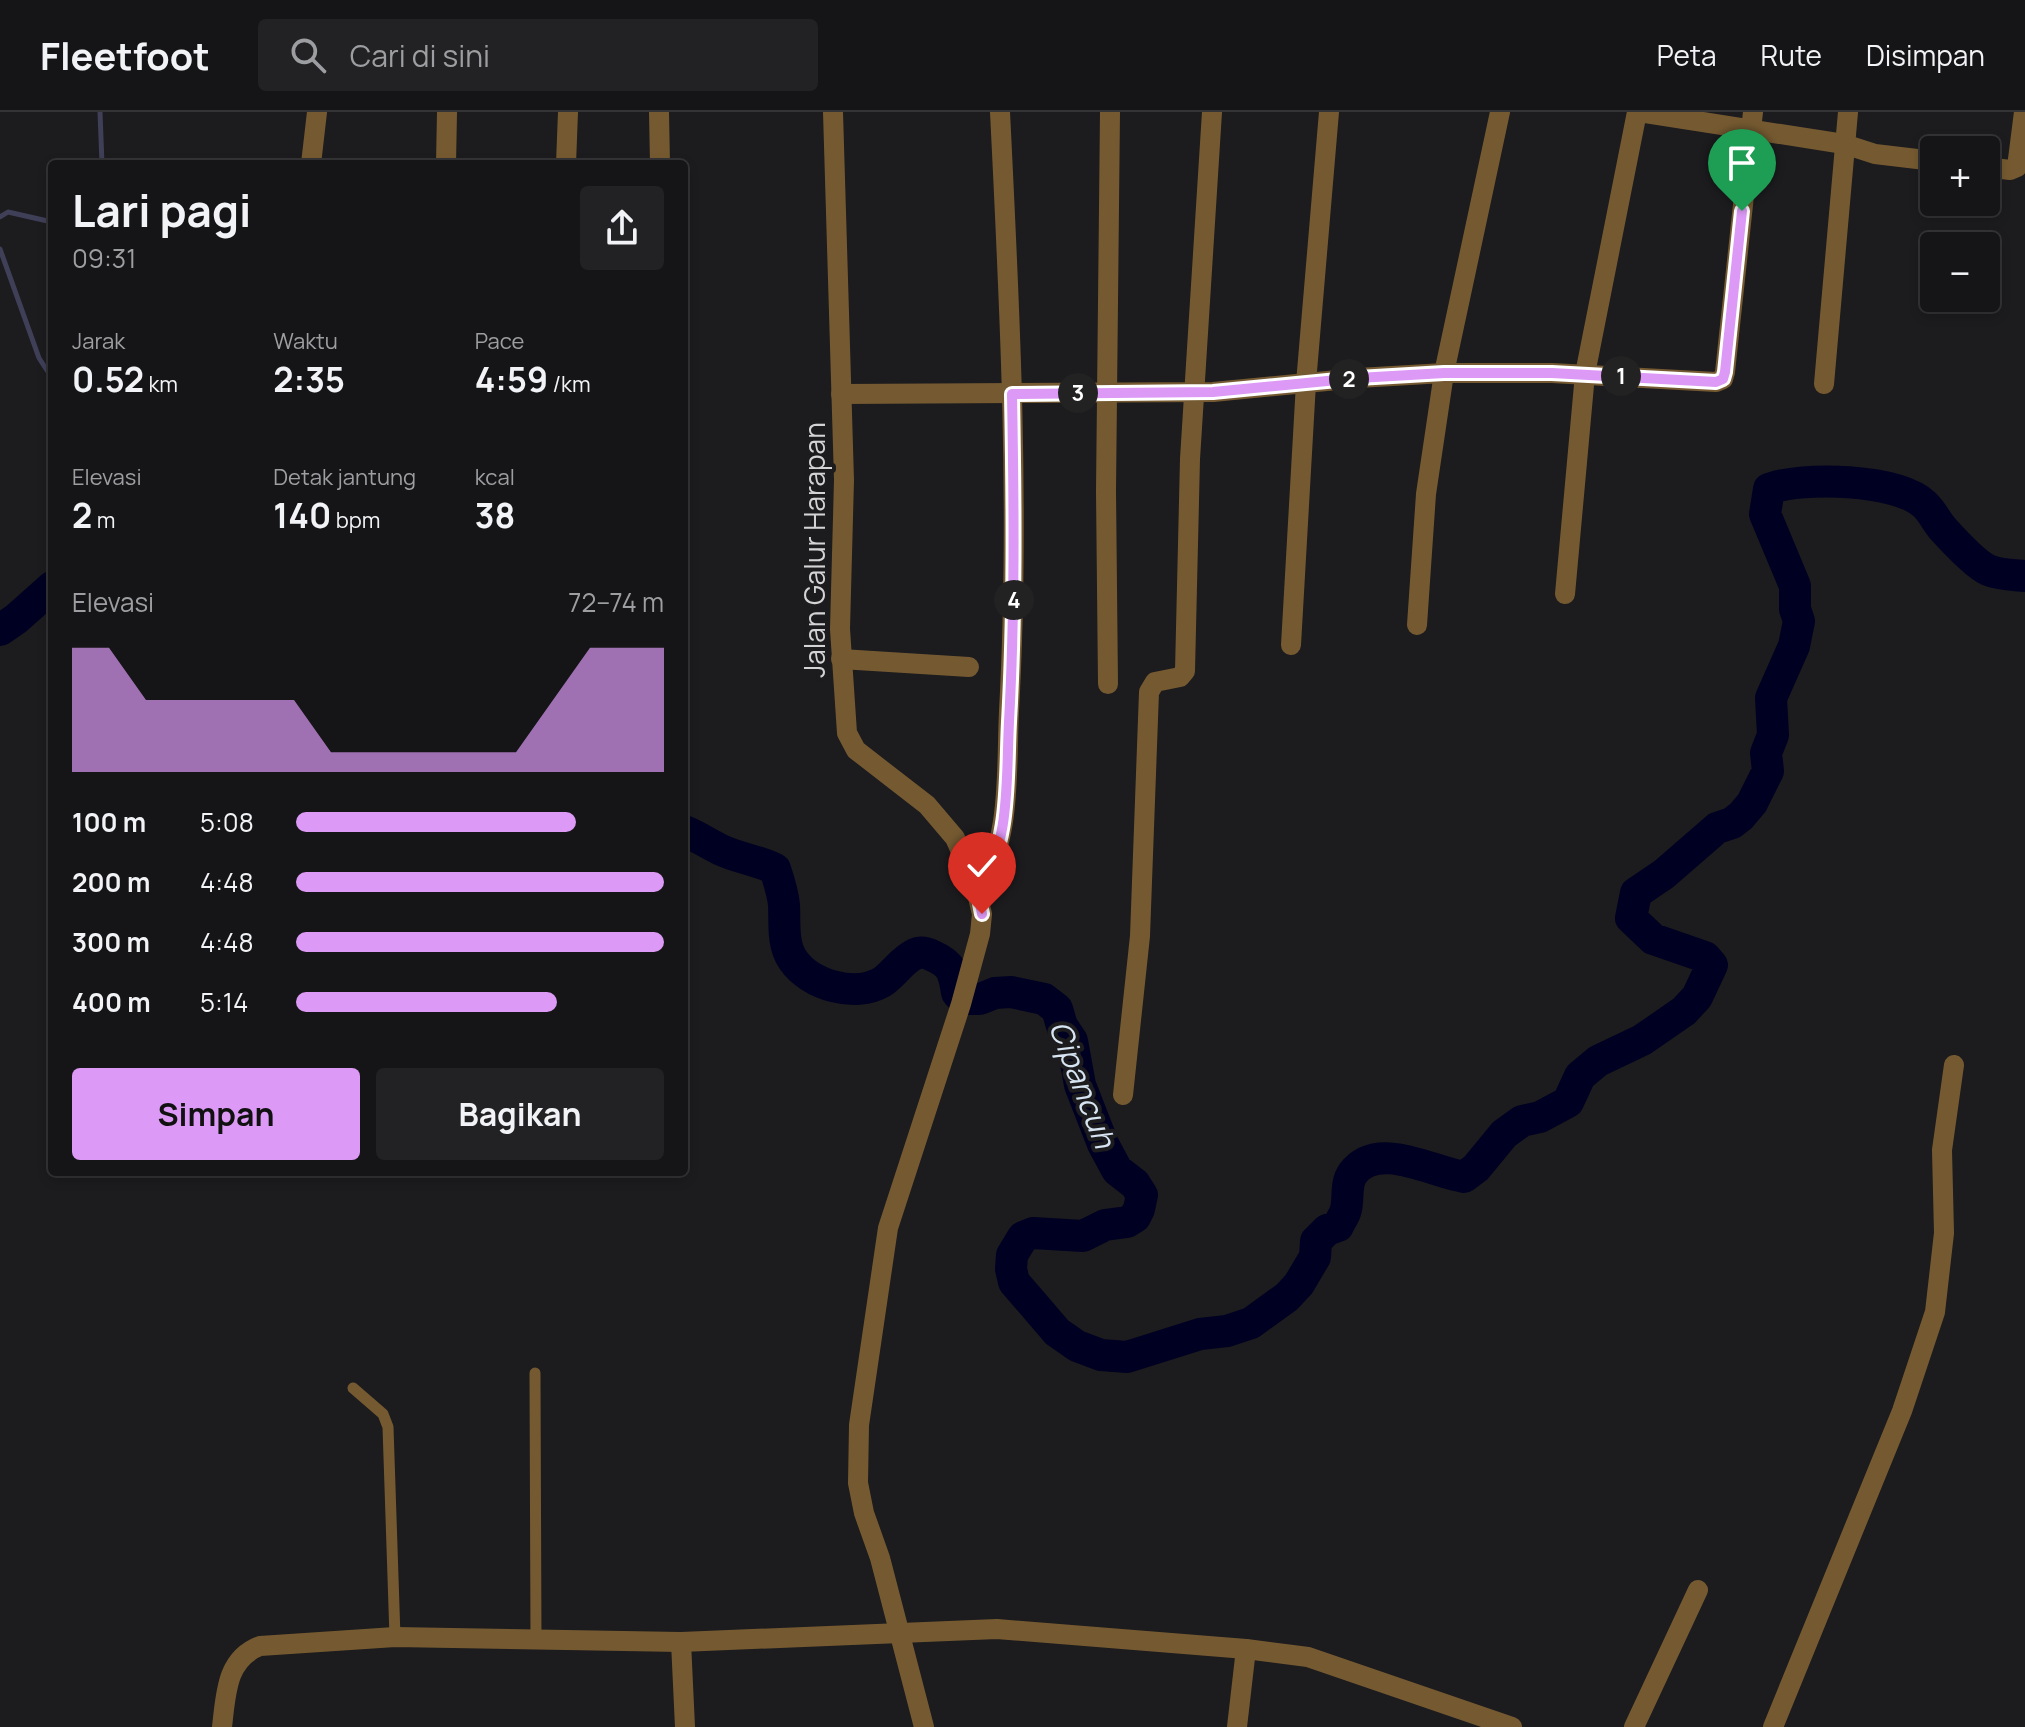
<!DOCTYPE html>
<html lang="id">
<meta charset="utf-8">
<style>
body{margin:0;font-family:Manrope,sans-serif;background:#222123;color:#f1f3f6;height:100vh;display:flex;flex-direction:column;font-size:30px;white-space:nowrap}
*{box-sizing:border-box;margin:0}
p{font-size:26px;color:#9d9ea1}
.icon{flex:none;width:44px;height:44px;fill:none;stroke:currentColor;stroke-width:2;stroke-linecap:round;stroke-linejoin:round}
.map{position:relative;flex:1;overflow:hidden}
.panel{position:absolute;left:48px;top:48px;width:640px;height:1016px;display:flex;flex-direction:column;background:#151416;border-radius:8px;box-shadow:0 4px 12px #0003,0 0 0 2px #343335}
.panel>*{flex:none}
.tools{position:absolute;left:1920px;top:24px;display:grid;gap:16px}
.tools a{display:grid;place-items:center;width:80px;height:80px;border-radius:8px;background:#151416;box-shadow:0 4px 12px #0003,0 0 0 2px #343335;font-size:40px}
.pin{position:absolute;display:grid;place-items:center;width:68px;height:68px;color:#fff;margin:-82px -34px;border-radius:50% 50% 50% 0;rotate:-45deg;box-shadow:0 0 8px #0007}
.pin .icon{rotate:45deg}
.km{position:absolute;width:40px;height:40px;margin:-20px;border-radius:50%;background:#222;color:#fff;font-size:22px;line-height:40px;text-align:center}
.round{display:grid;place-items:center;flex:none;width:84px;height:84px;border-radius:8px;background:#222123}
.overview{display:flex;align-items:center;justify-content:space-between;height:136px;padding:0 24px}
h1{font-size:44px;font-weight:700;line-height:60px}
.stats{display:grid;grid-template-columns:repeat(3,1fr);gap:12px;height:136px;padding:8px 24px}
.stats div{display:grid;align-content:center}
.stats b{font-size:34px;font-weight:700}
.stats small{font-size:22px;font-weight:400}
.stats p{font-size:22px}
.chart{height:224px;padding:16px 24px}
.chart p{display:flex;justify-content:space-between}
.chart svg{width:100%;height:144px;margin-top:8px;fill:#dc99f5;opacity:.7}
.button{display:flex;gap:16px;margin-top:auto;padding:16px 24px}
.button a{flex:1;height:92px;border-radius:8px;background:#dc99f5;color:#111;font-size:32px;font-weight:700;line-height:92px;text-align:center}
.button a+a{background:#222123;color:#f1f3f6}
ul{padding:0 24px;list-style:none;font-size:26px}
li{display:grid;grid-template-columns:128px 96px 1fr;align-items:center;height:60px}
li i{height:20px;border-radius:10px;background:#dc99f5}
header{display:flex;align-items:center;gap:48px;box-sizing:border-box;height:112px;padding:0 40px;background:#151416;border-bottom:2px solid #343335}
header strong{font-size:38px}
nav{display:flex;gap:44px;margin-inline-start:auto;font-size:28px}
.search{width:560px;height:72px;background:#222123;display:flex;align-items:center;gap:20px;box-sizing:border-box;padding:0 28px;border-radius:8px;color:#9d9ea1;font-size:30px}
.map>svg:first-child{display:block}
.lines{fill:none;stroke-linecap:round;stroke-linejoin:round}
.stream{stroke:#3f3f58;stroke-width:5}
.river{stroke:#002;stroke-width:32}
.lane{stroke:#755a31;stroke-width:11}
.street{stroke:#755a31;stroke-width:20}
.route-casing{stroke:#fff;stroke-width:16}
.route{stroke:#dc99f5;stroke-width:10}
.labels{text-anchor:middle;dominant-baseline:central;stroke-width:8;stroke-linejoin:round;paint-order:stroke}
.street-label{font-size:28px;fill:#d3d3d5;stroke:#1c1b1e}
.water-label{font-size:30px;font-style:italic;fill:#d7e5f3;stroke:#1c1b1e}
</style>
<header>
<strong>Fleetfoot</strong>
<div class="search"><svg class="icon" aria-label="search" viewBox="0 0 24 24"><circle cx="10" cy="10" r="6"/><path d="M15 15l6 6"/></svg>Cari di sini</div>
<nav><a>Peta</a><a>Rute</a><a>Disimpan</a></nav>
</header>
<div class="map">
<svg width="2025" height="1615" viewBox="0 0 2025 1615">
<rect width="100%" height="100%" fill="#1c1b1e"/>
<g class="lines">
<!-- stream -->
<g class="stream">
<polyline points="100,0 102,52"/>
<polyline points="0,105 8,100 52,110"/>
<polyline points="0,137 39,246 52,266"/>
</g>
<!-- river -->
<g class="river">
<polyline points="0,518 16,507 52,475"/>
<path d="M684,719C697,724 707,731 719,737C737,746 757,748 775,757C779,769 783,781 784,793C785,811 782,832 793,848C810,873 855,886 882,870C894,862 902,848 915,842C921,839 927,841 933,844C952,852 954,861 957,881L963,887H980L995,881L1011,880L1044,887L1057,897L1062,914L1072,929L1080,973L1103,1032L1117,1058L1135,1072L1142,1083L1139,1097L1135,1105L1127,1110L1105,1113L1083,1124L1033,1121L1023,1125L1012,1143L1011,1157L1014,1170L1057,1220L1077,1234L1101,1243L1127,1245L1200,1222L1227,1219L1251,1211L1287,1185L1299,1172L1315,1145L1316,1129L1327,1118L1338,1114C1340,1109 1345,1103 1346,1097C1349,1085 1345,1072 1353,1061C1378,1028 1432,1060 1464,1065L1476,1056L1504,1022L1522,1009L1540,1005L1568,990L1580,964L1598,949L1642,928L1684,899L1697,885L1712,853L1705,845L1653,827L1631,806L1636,781L1664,762L1717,716L1732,711L1741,704L1752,691L1768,659L1766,641L1773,623L1771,586L1794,534L1799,509L1795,497V474L1765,402L1769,377C1802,364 1897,367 1924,392C1932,399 1936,409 1943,417C1953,428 1975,452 1988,458C1999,463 2014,463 2025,464"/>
</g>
<!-- lane -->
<g class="lane">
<polyline points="535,1261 536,1528"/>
<polyline points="353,1276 383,1302 388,1315 395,1525"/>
</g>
<!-- street -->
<g class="street">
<polyline points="659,0 660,52"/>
<polyline points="833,0 844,368 840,517 847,621 856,638 927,693 955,726 974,769 982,802 980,822 961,892 888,1116 859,1313 858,1371 864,1401 880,1446 924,1615"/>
<polyline points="1639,0 1844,32 1875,42 1934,49"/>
<polyline points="311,52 317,0"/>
<polyline points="446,52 447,0"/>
<polyline points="566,52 568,0"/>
<polyline points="1986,55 2010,58 2017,55 2024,0"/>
<polyline points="1824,272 1848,0"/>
<polyline points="841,282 1213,280 1358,266 1444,261 1552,261 1716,270 1723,267 1725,260 1753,0"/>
<polyline points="1565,482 1585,262 1637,0"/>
<polyline points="1417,513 1426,382 1444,261 1500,0"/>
<polyline points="1291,533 1306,271 1329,0"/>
<polyline points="841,547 969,555"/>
<polyline points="1108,572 1106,379 1110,0"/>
<path d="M978,781C1012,727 1006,660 1009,599C1020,399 1010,199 1000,0"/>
<polyline points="1123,983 1140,824 1149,580 1155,570 1180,565 1185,559 1190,347 1212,0"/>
<polyline points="681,1530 685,1615"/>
<path d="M222,1615C226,1582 226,1547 260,1534L395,1525L681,1530L997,1517L1246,1537L1308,1545L1512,1615"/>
<polyline points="1237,1615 1246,1537"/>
<polyline points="1634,1615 1698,1478"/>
<polyline points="1773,1615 1902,1299 1935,1200 1944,1121 1942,1038 1954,953"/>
</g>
</g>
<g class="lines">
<!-- route casing -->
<g class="route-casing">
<path id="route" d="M982,802L978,781C1011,730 1006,668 1009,610C1015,501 1014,392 1012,282L1213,280L1358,266L1444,261H1552L1716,270L1723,267L1725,260L1742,99"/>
</g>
<!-- route -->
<use href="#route" class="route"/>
</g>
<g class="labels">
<!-- street labels -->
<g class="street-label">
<text transform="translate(814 438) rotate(-90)">Jalan Galur Harapan</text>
</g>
<!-- water labels -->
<g class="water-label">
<text transform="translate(1083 972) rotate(69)">Cipancuh</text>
</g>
</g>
</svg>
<div class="tools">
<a>+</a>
<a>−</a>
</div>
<div class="pin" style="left:1742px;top:99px;background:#1e9e55"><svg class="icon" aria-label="arrive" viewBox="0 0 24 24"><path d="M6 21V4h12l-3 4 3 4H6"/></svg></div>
<div class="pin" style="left:982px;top:802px;background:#d93025"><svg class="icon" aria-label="check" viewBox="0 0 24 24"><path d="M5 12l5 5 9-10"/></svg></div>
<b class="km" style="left:1621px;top:264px">1</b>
<b class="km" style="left:1349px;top:267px">2</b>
<b class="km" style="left:1078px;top:281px">3</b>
<b class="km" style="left:1014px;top:488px">4</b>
<section class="panel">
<div class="overview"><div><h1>Lari pagi</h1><p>09:31</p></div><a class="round"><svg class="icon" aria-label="share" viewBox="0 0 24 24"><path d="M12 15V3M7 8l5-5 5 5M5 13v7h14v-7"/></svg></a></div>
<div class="stats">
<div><p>Jarak</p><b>0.52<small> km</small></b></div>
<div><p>Waktu</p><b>2:35</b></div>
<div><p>Pace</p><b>4:59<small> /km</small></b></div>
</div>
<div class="stats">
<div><p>Elevasi</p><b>2<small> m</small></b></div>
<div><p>Detak jantung</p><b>140<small> bpm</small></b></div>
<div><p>kcal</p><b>38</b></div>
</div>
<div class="chart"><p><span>Elevasi</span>72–74 m</p>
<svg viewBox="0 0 160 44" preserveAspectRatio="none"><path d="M0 44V6L10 6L20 22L30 22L40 22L50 22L60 22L70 38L80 38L90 38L100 38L110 38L120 38L130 22L140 6L150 6L160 6V44z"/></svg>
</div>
<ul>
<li><b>100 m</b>5:08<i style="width:76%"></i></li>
<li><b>200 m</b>4:48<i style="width:100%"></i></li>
<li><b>300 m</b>4:48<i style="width:100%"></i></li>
<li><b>400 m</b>5:14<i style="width:71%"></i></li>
</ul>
<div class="button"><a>Simpan</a><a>Bagikan</a></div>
</section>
</div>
